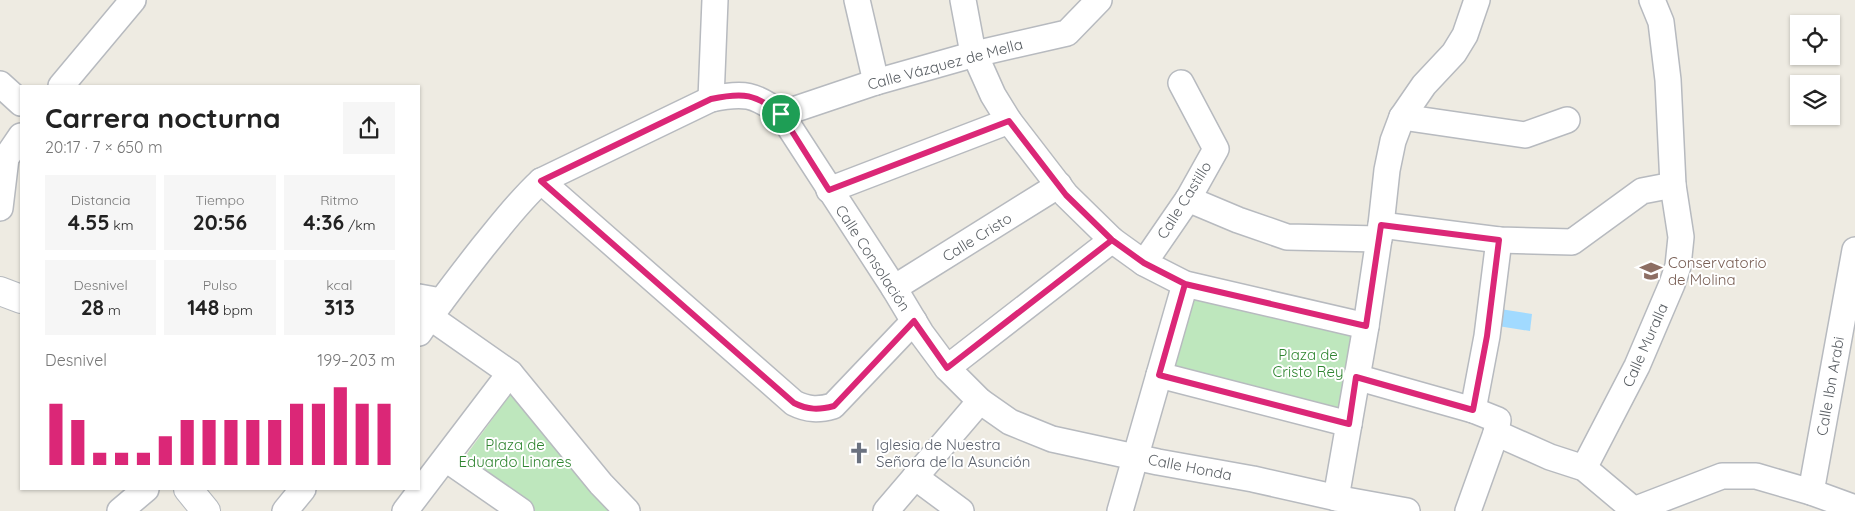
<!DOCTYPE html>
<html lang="es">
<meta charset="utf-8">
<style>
body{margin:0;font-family:Quicksand,sans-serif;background:#f6f6f6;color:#222;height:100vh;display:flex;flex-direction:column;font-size:19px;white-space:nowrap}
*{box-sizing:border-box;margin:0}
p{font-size:16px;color:#767676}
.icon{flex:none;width:28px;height:28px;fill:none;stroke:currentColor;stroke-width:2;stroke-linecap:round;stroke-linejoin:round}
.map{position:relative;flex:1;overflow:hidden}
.drawer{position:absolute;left:20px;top:85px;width:400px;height:405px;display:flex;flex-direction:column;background:#fff;border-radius:0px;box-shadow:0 1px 4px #0004}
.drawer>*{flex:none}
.fabs{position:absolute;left:1790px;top:15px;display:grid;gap:10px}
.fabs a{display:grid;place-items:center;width:50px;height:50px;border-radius:0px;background:#fff;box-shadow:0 1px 4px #0004;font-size:25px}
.pin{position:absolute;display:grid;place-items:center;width:42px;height:42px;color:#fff;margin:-21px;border:2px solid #fff;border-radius:50%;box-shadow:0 1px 5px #0007}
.round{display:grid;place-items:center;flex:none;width:52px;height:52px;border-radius:0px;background:#f6f6f6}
.headline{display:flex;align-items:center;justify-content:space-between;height:85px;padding:0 25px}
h1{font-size:28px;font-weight:700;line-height:38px}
.metrics{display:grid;grid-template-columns:repeat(3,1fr);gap:8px;height:85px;padding:5px 25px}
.metrics div{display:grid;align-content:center;border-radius:0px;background:#f6f6f6;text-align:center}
.metrics b{font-size:21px;font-weight:700}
.metrics small{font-size:14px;font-weight:400}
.metrics p{font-size:14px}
.chart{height:140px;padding:10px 25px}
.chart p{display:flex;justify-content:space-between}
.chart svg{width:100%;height:90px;margin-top:5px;stroke:#db2777;stroke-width:6}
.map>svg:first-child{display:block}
.green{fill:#bee7bd}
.water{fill:#a1daff}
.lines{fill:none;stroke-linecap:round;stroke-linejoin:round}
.minor-casing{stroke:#b7babf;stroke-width:28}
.secondary-casing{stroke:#b6babf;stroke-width:30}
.minor{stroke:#fff;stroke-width:25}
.secondary{stroke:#fff;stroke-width:28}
.route-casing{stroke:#fff;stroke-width:10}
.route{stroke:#db2777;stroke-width:6}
.labels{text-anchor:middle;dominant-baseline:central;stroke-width:4;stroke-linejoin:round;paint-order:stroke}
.street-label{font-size:15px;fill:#5a5f64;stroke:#fff}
.education-label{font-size:15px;fill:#785e54;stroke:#fff;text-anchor:start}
.park-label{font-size:15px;fill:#308531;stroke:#fff}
.worship-label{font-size:15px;fill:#5b616d;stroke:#fff;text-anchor:start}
</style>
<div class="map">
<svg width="1855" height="511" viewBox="0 0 1855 511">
<rect width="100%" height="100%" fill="#eeebe2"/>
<!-- green -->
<g class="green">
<polygon points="1185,284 1366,326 1349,424 1159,375"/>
<polygon points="512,392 622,511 533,511 504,492 462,461"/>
</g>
<!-- water -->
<polygon class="water" points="1500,309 1532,314 1530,331 1498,326"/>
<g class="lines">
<!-- minor casing -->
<g class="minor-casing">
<g id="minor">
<polyline points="857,0 876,82"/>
<polyline points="963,0 972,48 993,95 1009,121 1066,195 1112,240 1144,263 1185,284 1366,326"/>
<polyline points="0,84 21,103"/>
<polyline points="61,86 133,0"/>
<polyline points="711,99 715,0"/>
<polyline points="781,114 876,82 975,54 1067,33 1099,0"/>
<polyline points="1402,117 1525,135 1567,120"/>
<path d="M541,181L794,403C808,410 819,410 833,406L914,321"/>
<polyline points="829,190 1009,121"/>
<polyline points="1188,199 1238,220 1287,237 1379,239"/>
<polyline points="0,208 6,158 21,136"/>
<polyline points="1381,225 1499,240 1572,242 1642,191 1673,185"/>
<polyline points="1144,263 1188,199 1216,149 1181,83"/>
<polyline points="894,288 1059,185"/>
<polyline points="419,297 441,301"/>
<polyline points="430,317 510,373 601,484 627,511"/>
<path d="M419,333C439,303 461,275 483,247C502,224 519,201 541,181L711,99C744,92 755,94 781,114L894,288L921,333L947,368L980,401L1010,422L1052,439L1158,462L1253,479L1346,500L1407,511"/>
<polyline points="947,368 1112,240"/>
<polyline points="1159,375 1349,424"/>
<polyline points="1356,377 1473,410 1498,420 1496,433 1468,511"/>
<polyline points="1473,410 1487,336 1499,240"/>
<polyline points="1496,433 1550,457 1584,468 1634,510"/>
<polyline points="446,459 521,511"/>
<polyline points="1584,468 1637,366 1672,284 1678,266 1681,237 1673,185 1668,80 1661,22 1652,0"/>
<polyline points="915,477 961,511"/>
<polyline points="1811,492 1855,250"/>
<polyline points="1336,498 1366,326 1381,225 1387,170 1393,141 1402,117 1424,85 1454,53 1465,35 1477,0"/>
<polyline points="120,511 146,489"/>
<polyline points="285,511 303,489"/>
<polyline points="405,511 510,373"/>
<polyline points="886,511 980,401"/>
<polyline points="1120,511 1185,284"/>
<polyline points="1631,511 1722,476 1756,476 1811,492 1855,508"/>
</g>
</g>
<!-- secondary casing -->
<g class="secondary-casing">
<g id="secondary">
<polyline points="0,291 21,299"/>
<polyline points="188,489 206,511"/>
</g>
</g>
<!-- minor -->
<use href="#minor" class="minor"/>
<!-- secondary -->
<use href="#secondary" class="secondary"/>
</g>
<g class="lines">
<!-- route casing -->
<g class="route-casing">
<path id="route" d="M781,114L829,190L1009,121L1066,195L1112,240L1144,263L1185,284L1366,326L1381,225L1499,240L1487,336L1473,410L1356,377L1349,424L1159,375L1185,284L1144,263L1112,240L947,368L914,321L834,406C819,410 808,410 794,403L541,181L711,99C744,92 755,94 781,114"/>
</g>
<!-- route -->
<use href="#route" class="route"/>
</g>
<!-- icons -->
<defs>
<g id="university-bare" transform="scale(1.725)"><path d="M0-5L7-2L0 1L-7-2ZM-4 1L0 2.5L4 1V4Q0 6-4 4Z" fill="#8d6e63" stroke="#fff" stroke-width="2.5" paint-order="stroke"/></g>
<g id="church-bare" transform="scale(1.725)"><path d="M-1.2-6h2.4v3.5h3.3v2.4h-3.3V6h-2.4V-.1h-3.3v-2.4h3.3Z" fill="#6b7280" stroke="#fff" stroke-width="2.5" paint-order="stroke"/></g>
</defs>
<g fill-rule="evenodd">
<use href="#university-bare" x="1651" y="271"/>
<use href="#church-bare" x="859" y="453"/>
</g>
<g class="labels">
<!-- street labels -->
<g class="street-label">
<text transform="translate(945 64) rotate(-15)">Calle Vázquez de Mella</text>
<text transform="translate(1184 200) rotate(-58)">Calle Castillo</text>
<text transform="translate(977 237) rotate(-32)">Calle Cristo</text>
<text transform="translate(873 258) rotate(57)">Calle Consolación</text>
<text transform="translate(1645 345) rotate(-66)">Calle Muralla</text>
<text transform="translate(1830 386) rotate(-80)">Calle Ibn Arabi</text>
<text transform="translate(1190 467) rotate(11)">Calle Honda</text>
</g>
<!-- education labels -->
<g class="education-label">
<text x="1668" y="262">Conservatorio<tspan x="1668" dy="17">de Molina</tspan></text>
</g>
<!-- park labels -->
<g class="park-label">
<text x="1308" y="354">Plaza de<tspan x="1308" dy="17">Cristo Rey</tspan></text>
<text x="515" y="444">Plaza de<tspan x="515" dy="17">Eduardo Linares</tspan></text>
</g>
<!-- worship labels -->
<g class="worship-label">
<text x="876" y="444">Iglesia de Nuestra<tspan x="876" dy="17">Señora de la Asunción</tspan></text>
</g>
</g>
</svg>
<div class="fabs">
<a><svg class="icon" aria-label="locate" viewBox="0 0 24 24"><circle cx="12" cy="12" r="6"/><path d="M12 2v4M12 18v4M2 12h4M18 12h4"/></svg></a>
<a><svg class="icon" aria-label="layers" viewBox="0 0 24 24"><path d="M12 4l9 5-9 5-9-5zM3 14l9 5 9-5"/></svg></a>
</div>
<div class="pin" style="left:781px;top:114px;background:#1e9e55"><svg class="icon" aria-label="arrive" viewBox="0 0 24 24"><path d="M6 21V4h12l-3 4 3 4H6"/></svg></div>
<section class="drawer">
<div class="headline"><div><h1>Carrera nocturna</h1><p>20:17 · 7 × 650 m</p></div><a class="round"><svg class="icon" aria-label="share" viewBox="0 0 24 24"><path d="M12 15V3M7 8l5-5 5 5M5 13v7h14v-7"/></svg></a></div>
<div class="metrics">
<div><p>Distancia</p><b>4.55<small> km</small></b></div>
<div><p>Tiempo</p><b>20:56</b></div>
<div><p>Ritmo</p><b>4:36<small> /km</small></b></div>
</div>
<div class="metrics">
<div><p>Desnivel</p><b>28<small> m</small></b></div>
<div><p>Pulso</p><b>148<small> bpm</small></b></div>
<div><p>kcal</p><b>313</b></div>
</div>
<div class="chart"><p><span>Desnivel</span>199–203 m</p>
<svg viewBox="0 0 160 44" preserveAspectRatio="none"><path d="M5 44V14M15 44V22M25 44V38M35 44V38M45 44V38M55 44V30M65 44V22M75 44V22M85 44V22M95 44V22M105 44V22M115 44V14M125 44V14M135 44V6M145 44V14M155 44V14"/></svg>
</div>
</section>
</div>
